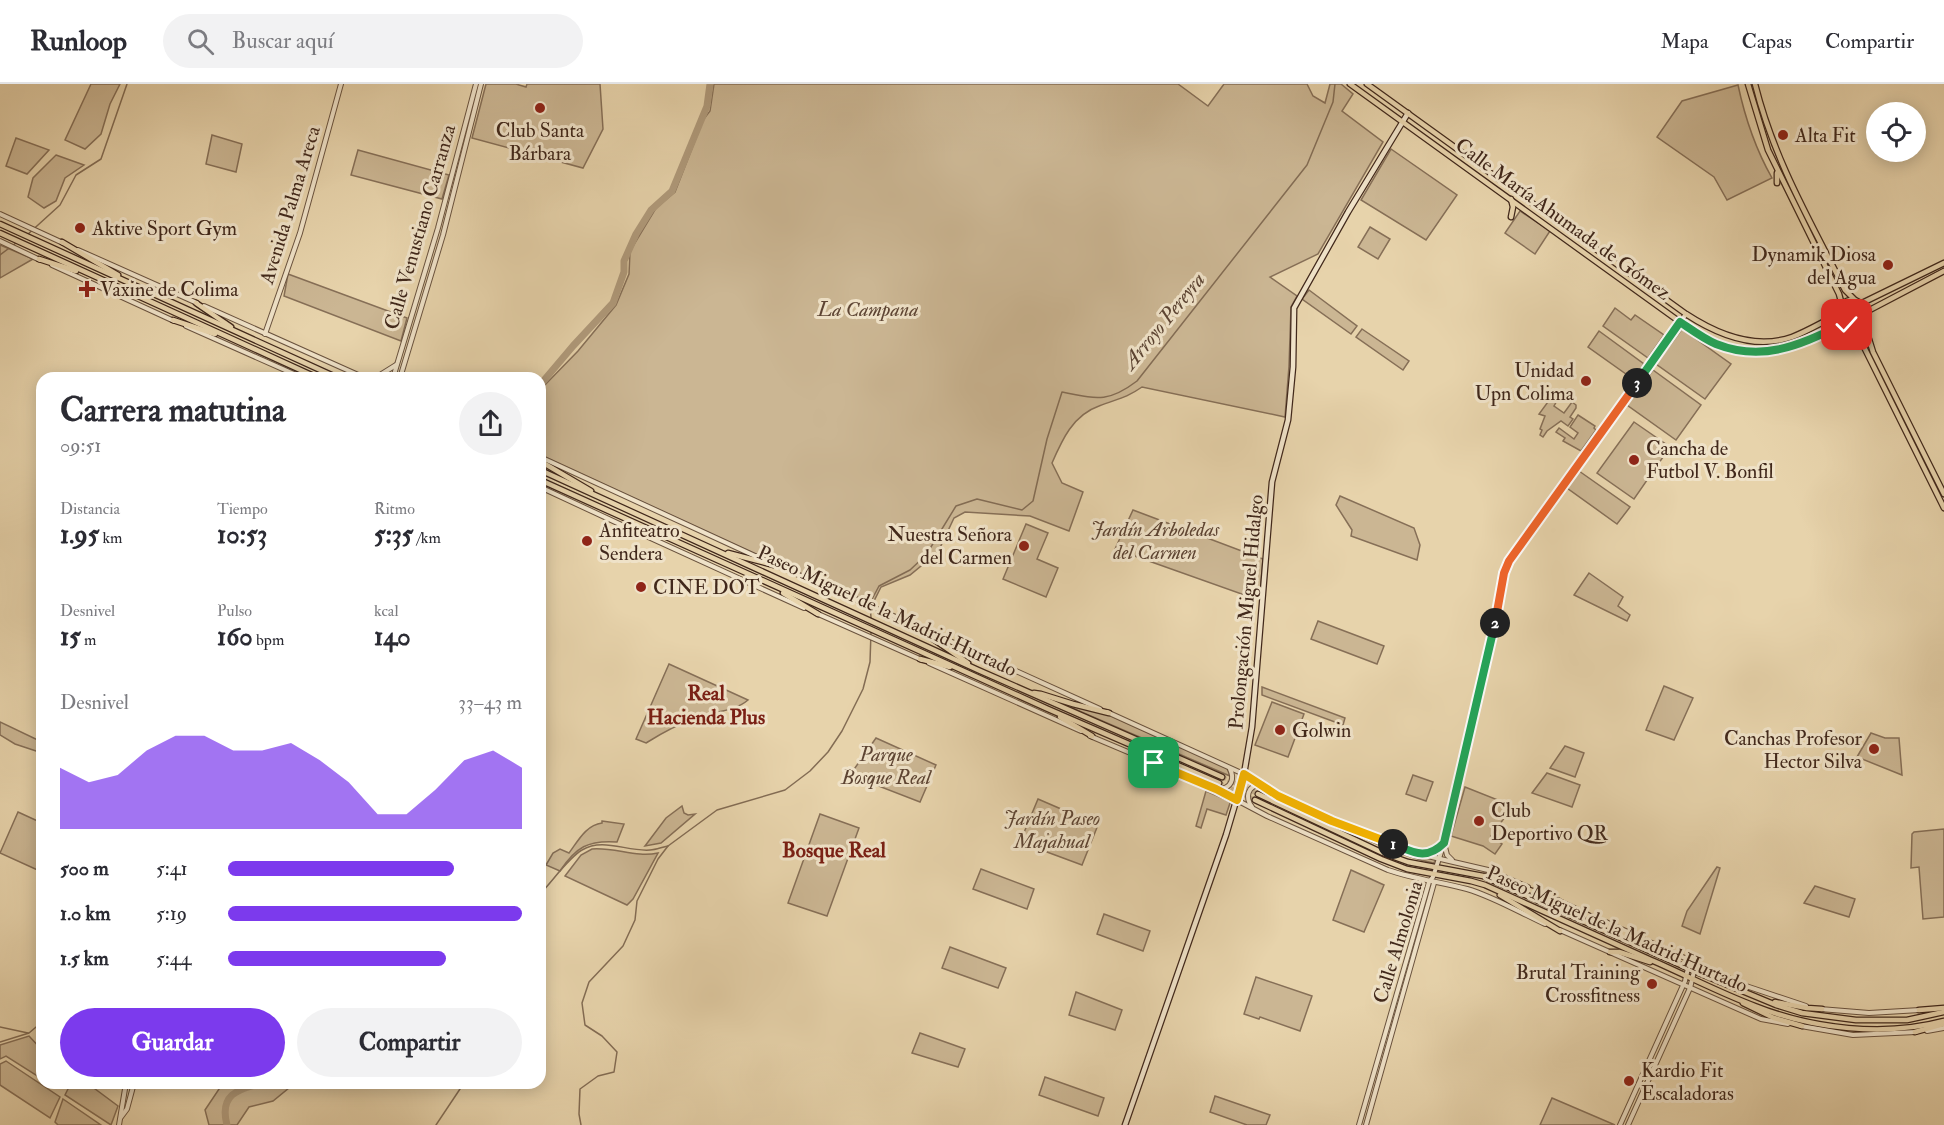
<!DOCTYPE html>
<html lang="es">
<meta charset="utf-8">
<style>
body{margin:0;font-family:"IM FELL Double Pica",serif;background:#f2f2f3;color:#2b2b33;height:100vh;display:flex;flex-direction:column;font-size:22px;white-space:nowrap}
*{box-sizing:border-box;margin:0}
p{font-size:20px;color:#7c7c81}
.icon{flex:none;width:33px;height:33px;fill:none;stroke:currentColor;stroke-width:2;stroke-linecap:round;stroke-linejoin:round}
.map{position:relative;flex:1;overflow:hidden}
.panel{position:absolute;left:36px;top:288px;width:510px;height:717px;display:flex;flex-direction:column;background:#fff;border-radius:18px;box-shadow:0 3px 15px #0003}
.panel>*{flex:none}
.tools{position:absolute;left:1866px;top:18px;display:grid;gap:12px}
.tools a{display:grid;place-items:center;width:60px;height:60px;border-radius:50%;background:#fff;box-shadow:0 3px 15px #0003;font-size:30px}
.pin{position:absolute;display:grid;place-items:center;width:51px;height:51px;color:#fff;margin:-26px;border-radius:12px;box-shadow:0 3px 9px #0006}
.km{position:absolute;width:30px;height:30px;margin:-15px;border-radius:50%;background:#222;color:#fff;font-size:16px;line-height:30px;text-align:center}
.round{display:grid;place-items:center;flex:none;width:63px;height:63px;border-radius:32px;background:#f2f2f3}
.overview{display:flex;align-items:center;justify-content:space-between;height:102px;padding:0 24px}
h1{font-size:33px;font-weight:800;line-height:45px}
.metrics{display:grid;grid-template-columns:repeat(3,1fr);gap:9px;height:102px;padding:6px 24px}
.metrics div{display:grid;align-content:center}
.metrics b{font-size:26px;font-weight:800}
.metrics small{font-size:16px;font-weight:400}
.metrics p{font-size:16px}
.chart{height:168px;padding:12px 24px}
.chart p{display:flex;justify-content:space-between}
.chart svg{width:100%;height:108px;margin-top:6px;fill:#7c3aed;opacity:.7}
.primary-button{display:flex;gap:12px;margin-top:auto;padding:12px 24px}
.primary-button a{flex:1;height:69px;border-radius:36px;background:#7c3aed;color:#fff;font-size:24px;font-weight:800;line-height:69px;text-align:center}
.primary-button a+a{background:#f2f2f3;color:#2b2b33}
ul{padding:0 24px;list-style:none;font-size:20px}
li{display:grid;grid-template-columns:96px 72px 1fr;align-items:center;height:45px}
li i{height:15px;border-radius:8px;background:#7c3aed}
header{display:flex;align-items:center;gap:36px;box-sizing:border-box;height:84px;padding:0 30px;background:#fff;border-bottom:2px solid #e1e1e2}
header strong{font-size:28px}
nav{display:flex;gap:33px;margin-inline-start:auto;font-size:21px}
.search{width:420px;height:54px;background:#f2f2f3;display:flex;align-items:center;gap:15px;box-sizing:border-box;padding:0 21px;border-radius:33px;color:#7c7c81;font-size:22px}
.map>svg:first-child{display:block}
.green{fill:#cbb693;stroke:#866f57;stroke-width:1.5}
.lines{fill:none;stroke-linecap:round;stroke-linejoin:round}
.stream{stroke:#836c54;stroke-width:1.5}
.river{stroke:#af997a;stroke-width:7}
.trunk-tunnel{stroke:#c6b18e;stroke-width:4.5;stroke-dasharray:4.5 2;stroke-linecap:butt}
.tertiary-casing{stroke:#6a533f;stroke-width:6}
.secondary-casing{stroke:#41281b;stroke-width:7}
.primary-casing{stroke:#41281b;stroke-width:7}
.trunk-casing{stroke:#41281b;stroke-width:7}
.tertiary{stroke:#efe2c8;stroke-width:4}
.secondary{stroke:#efe2c8;stroke-width:4.5}
.primary{stroke:#e7d3ab;stroke-width:4.5}
.trunk{stroke:#e7d3ab;stroke-width:4.5}
.split-1-casing{stroke:#fff;stroke-width:12}
.split-2-casing{stroke:#fff;stroke-width:12}
.split-3-casing{stroke:#fff;stroke-width:12}
.split-4-casing{stroke:#fff;stroke-width:12}
.split-1{stroke:#f5b400;stroke-width:8}
.split-2{stroke:#22a559;stroke-width:8}
.split-3{stroke:#f0652b;stroke-width:8}
.split-4{stroke:#22a559;stroke-width:8}
.poi-dot{fill:#8f2418;stroke:#efe2c8;stroke-width:2}
.labels{text-anchor:middle;dominant-baseline:central;stroke-width:6;stroke-linejoin:round;paint-order:stroke}
.poi-label{font-size:20px;fill:#41281b;stroke:#efe2c8;text-anchor:start}
.street-label{font-size:20px;fill:#41281b;stroke:#efe2c8}
.park-label{font-size:20px;font-style:italic;fill:#5d4433;stroke:#efe2c8}
.water-label{font-size:21px;font-style:italic;fill:#5c4433;stroke:#efe2c8}
.neighbourhood-label{font-size:21px;font-weight:bold;fill:#7a1f14;stroke:#efe2c8}
</style>
<header>
<strong>Runloop</strong>
<div class="search"><svg class="icon" aria-label="search" viewBox="0 0 24 24"><circle cx="10" cy="10" r="6"/><path d="M15 15l6 6"/></svg>Buscar aquí</div>
<nav><a>Mapa</a><a>Capas</a><a>Compartir</a></nav>
</header>
<div class="map">
<svg width="1944" height="1041" viewBox="0 0 1944 1041">
<rect width="100%" height="100%" fill="#e7d3ab"/>
<filter id="stains"><feTurbulence type="fractalNoise" baseFrequency=".00333" numOctaves="4"/><feColorMatrix values="0 0 0 0 .2 0 0 0 0 .09 0 0 0 0 .02 0 0 0 .5 -.17"/></filter>
<radialGradient id="worn" r=".72"><stop offset=".6" stop-color="#630" stop-opacity="0"/><stop offset="1" stop-color="#630" stop-opacity=".3"/></radialGradient>
<!-- green -->
<g class="green">
<polygon points="91,0 120,0 110,20 101,50 85,65 65,56"/>
<polygon points="486,0 516,0 526,3 527,0 600,0 603,45 583,84 472,54"/>
<path d="M714,0H1178L1208,22L1224,0H1307L1313,12L1325,19L1330,0H1341L1353,10L1342,27L1383,58L1318,170L1270,193L1297,212L1291,223L1289,282L1285,333L1142,303C1125,315 1116,315 1099,322C1073,331 1062,356 1052,379L1062,399L1083,408L1069,447L1030,432L965,428L954,434L938,468L910,491L881,503L873,519L766,475L540,371V306L578,267L616,221L629,190L630,167L656,124L675,108L703,36L710,27Z"/>
<path d="M1738,1C1745,34 1755,64 1772,94L1727,116L1714,93L1657,53L1682,17Z"/>
<polygon points="212,51 242,60 236,88 206,80"/>
<polygon points="16,54 49,66 27,90 6,82"/>
<polygon points="1391,65 1457,111 1426,156 1361,116"/>
<polygon points="358,66 449,91 442,115 351,91"/>
<polygon points="56,71 84,81 65,94 56,117 44,124 28,113 33,94"/>
<polygon points="1520,127 1550,147 1535,170 1505,149"/>
<polygon points="1370,143 1390,155 1378,175 1358,163"/>
<polygon points="0,161 33,175 0,194"/>
<polygon points="288,190 407,234 401,257 284,212"/>
<polygon points="1309,206 1357,242 1351,250 1302,215"/>
<polygon points="1615,224 1631,236 1635,231 1664,251 1648,274 1603,242"/>
<polygon points="1362,245 1409,277 1403,286 1356,253"/>
<polygon points="1682,245 1731,280 1705,315 1656,280"/>
<polygon points="1599,247 1644,280 1633,295 1588,263"/>
<polygon points="1653,286 1701,321 1676,356 1627,321"/>
<polygon points="1553,311 1558,315 1554,322 1564,329 1572,318 1576,321 1576,324 1570,333 1573,335 1568,342 1561,337 1547,347 1543,353 1540,351 1542,346 1540,345 1545,332 1539,330"/>
<polygon points="1578,331 1595,342 1594,344 1596,346 1581,367 1563,357 1565,354 1556,348 1559,344 1574,355 1578,349 1570,343"/>
<polygon points="1634,338 1670,363 1634,415 1597,389"/>
<polygon points="1579,387 1630,423 1617,440 1567,404"/>
<polygon points="1340,412 1414,444 1420,461 1417,476 1351,452 1352,446 1336,421"/>
<polygon points="1133,426 1263,475 1260,510 1250,513 1115,465"/>
<polygon points="1026,440 1048,449 1037,475 1058,484 1046,513 1003,495"/>
<polygon points="1589,489 1623,513 1618,522 1630,531 1627,537 1574,511"/>
<polygon points="1318,537 1384,562 1377,580 1311,555"/>
<path d="M669,580L748,616C734,628 714,627 696,634C678,640 662,649 646,659L636,655Z"/>
<polygon points="1664,602 1693,614 1674,656 1646,646"/>
<polygon points="1262,603 1345,634 1343,641 1262,611"/>
<polygon points="1056,617 1107,630 1227,684 1230,692"/>
<polygon points="1272,618 1304,630 1288,673 1255,661"/>
<polygon points="0,638 42,658 42,669 15,660 0,651"/>
<polygon points="1871,649 1885,654 1899,654 1902,691 1857,673"/>
<polygon points="876,654 936,681 920,718 850,691"/>
<polygon points="1565,662 1584,669 1575,693 1550,684"/>
<polygon points="1547,689 1580,701 1572,723 1532,709"/>
<polygon points="1413,691 1433,698 1426,717 1406,710"/>
<polygon points="1465,703 1513,722 1491,752 1502,760 1495,770 1483,762 1451,752"/>
<polygon points="1206,707 1229,717 1230,719 1226,731 1207,725 1201,744 1196,742"/>
<polygon points="1038,715 1098,741 1082,781 1020,758"/>
<polygon points="682,722 684,729 688,731 695,730 661,759 645,762 666,734"/>
<polygon points="18,728 42,739 42,788 0,769"/>
<polygon points="820,730 859,744 827,832 788,819"/>
<path d="M602,737L624,740L617,758C588,756 576,763 560,787L546,781L553,769L560,765L569,769C578,757 586,741 602,739Z"/>
<path d="M1332,739C1366,751 1399,767 1434,775L1436,777L1433,779C1397,771 1365,755 1332,739Z"/>
<polygon points="1944,745 1944,833 1923,835 1919,783 1911,784 1912,750 1914,748"/>
<path d="M592,765C615,763 636,774 658,769L633,815L627,821L565,792L581,771Z"/>
<polygon points="1717,783 1720,784 1700,850 1682,842 1687,827"/>
<polygon points="981,785 1034,805 1027,825 973,805"/>
<polygon points="1351,786 1384,801 1364,848 1333,836"/>
<polygon points="1815,802 1855,815 1849,833 1804,819"/>
<polygon points="1104,830 1150,847 1143,867 1097,850"/>
<polygon points="950,863 1006,884 998,904 942,884"/>
<polygon points="1256,893 1312,912 1300,947 1260,933 1259,935 1244,930"/>
<polygon points="1076,908 1122,926 1115,946 1069,931"/>
<polygon points="920,949 965,965 958,983 912,969"/>
<polygon points="29,952 42,966 42,995 6,972 0,975 0,961"/>
<polygon points="6,977 60,1013 50,1034 0,1001 0,980"/>
<polygon points="1045,993 1104,1014 1098,1032 1039,1011"/>
<polygon points="71,999 87,999 118,1022 111,1041 65,1011"/>
<polygon points="227,999 295,999 273,1017 249,1023 237,1041 209,1041 205,1026 221,1002"/>
<polygon points="1215,1012 1270,1031 1266,1041 1247,1041 1210,1028"/>
<polygon points="1552,1014 1615,1041 1540,1041"/>
<polygon points="63,1015 101,1041 58,1041 55,1038"/>
</g>
<g class="lines">
<!-- stream -->
<g class="stream">
<polyline points="27,151 60,121 76,91 101,75 127,0"/>
<polyline points="0,171 16,159"/>
<path d="M871,534L870,519L879,502L910,486L926,471L956,422L977,415L1022,426L1033,417L1047,355L1062,308C1097,315 1108,319 1137,297L1307,81L1333,18L1335,0"/>
<path d="M540,810C552,798 568,774 582,766C603,753 627,768 650,766C656,766 662,763 668,762"/>
<polyline points="0,943 28,949"/>
<polyline points="0,958 29,949 42,938"/>
<polyline points="436,1041 464,999"/>
<polyline points="581,1041 579,1030 580,1005 598,992 614,988 617,968 602,952 585,941 582,919 589,898 623,862 635,836 637,817 658,775 668,762 717,726 785,706 810,687 828,668 842,647 863,605 870,578 871,548"/>
</g>
<!-- river -->
<g class="river">
<polyline points="540,301 573,262 613,219 624,188 624,177 636,150 651,126 672,107 707,22 710,0"/>
<path d="M227,1041C219,1011 237,1005 262,999"/>
</g>
<!-- trunk-tunnel -->
<g class="trunk-tunnel">
<polyline points="1222,693 1258,710"/>
<polyline points="1219,699 1255,716"/>
</g>
<!-- tertiary casing -->
<g class="tertiary-casing">
<g id="tertiary">
<polyline points="0,130 63,159"/>
<polyline points="0,157 40,176"/>
<polyline points="78,166 197,219"/>
<polyline points="52,181 174,237"/>
<polyline points="204,222 365,294"/>
<polyline points="186,242 303,294"/>
<polyline points="265,250 300,149 341,0"/>
<polyline points="365,292 380,291 396,281"/>
<polyline points="393,294 438,144 476,0"/>
<polyline points="400,294 443,151 481,0"/>
<polyline points="540,373 766,477"/>
<polyline points="540,403 626,443"/>
<polyline points="633,446 804,524"/>
<polyline points="773,480 912,540"/>
<polyline points="816,529 922,576"/>
<polyline points="919,543 1100,625"/>
<polyline points="929,579 1081,647"/>
<polyline points="1107,628 1248,692 1278,712 1332,737 1419,770 1488,786 1528,803"/>
<path d="M1090,652L1216,705L1267,732L1388,786C1414,795 1441,798 1467,805C1494,813 1519,828 1545,840"/>
<path d="M1220,705C1231,704 1235,695 1230,685"/>
<path d="M1252,723C1245,714 1247,701 1261,701"/>
<polyline points="1444,759 1447,771 1452,776"/>
<polyline points="1425,770 1434,768 1441,761"/>
<polyline points="1557,816 1583,828"/>
<polyline points="1606,838 1746,902 1806,922"/>
<polyline points="1560,846 1761,935 1788,940"/>
<polyline points="1820,925 1869,929 1920,926"/>
<polyline points="1801,942 1853,951 1916,948"/>
<polyline points="1927,947 1944,944"/>
<polyline points="121,1033 127,1025 134,999"/>
<polyline points="119,1041 126,999"/>
<polyline points="1359,1041 1429,798 1433,793 1444,759 1490,564 1504,489 1509,477 1686,230"/>
<polyline points="1366,1041 1434,799"/>
<polyline points="1620,1041 1685,897 1690,876"/>
<polyline points="1628,1041 1690,904 1696,879"/>
</g>
</g>
<!-- secondary casing -->
<g class="secondary-casing">
<polyline id="secondary" points="1125,1041 1226,751 1244,690 1252,643 1272,398 1288,336 1293,283 1294,224 1348,128 1408,29"/>
</g>
<!-- primary casing -->
<g class="primary-casing">
<g id="primary">
<path d="M1350,0L1680,238C1692,245 1704,255 1716,260C1764,279 1801,260 1844,240"/>
<path d="M1367,0L1686,230C1718,251 1755,266 1792,253C1808,247 1824,237 1839,230"/>
<polyline points="1748,0 1768,66 1839,210 1842,221"/>
<path d="M1755,0C1774,76 1810,137 1845,206L1856,217"/>
<polyline points="1777,99 1777,89"/>
<polyline points="1511,115 1513,123 1511,133"/>
<circle cx="1852" cy="229" r="13"/>
<polyline points="1860,220 1944,179"/>
<polyline points="1864,229 1944,187"/>
<polyline points="1863,236 1873,268 1944,410"/>
<polyline points="1851,242 1860,255 1944,424"/>
</g>
</g>
<!-- trunk casing -->
<g class="trunk-casing">
<g id="trunk">
<polyline points="0,140 338,294"/>
<polyline points="0,149 318,294"/>
<polyline points="62,158 118,191"/>
<polyline points="39,175 76,187"/>
<polyline points="196,219 231,243"/>
<polyline points="173,236 215,250"/>
<polyline points="540,377 591,407"/>
<polyline points="540,386 978,586 1222,693"/>
<polyline points="540,396 1048,625 1219,699"/>
<polyline points="624,442 653,450"/>
<polyline points="728,469 774,481"/>
<polyline points="783,509 818,530"/>
<polyline points="910,539 968,579"/>
<polyline points="920,575 950,583"/>
<polyline points="1034,609 1041,610 1073,620 1109,629"/>
<polyline points="1060,633 1092,652"/>
<polyline points="1258,710 1383,769 1408,778 1483,792 1694,887 1776,921 1802,929 1856,936 1907,936 1944,928"/>
<path d="M1255,716L1381,775L1407,785L1471,797L1485,801C1540,826 1596,851 1651,876C1686,891 1720,909 1755,922C1813,945 1884,953 1944,937"/>
<polyline points="1485,792 1495,793 1559,817"/>
<polyline points="1500,811 1560,847"/>
<polyline points="1580,827 1652,865"/>
<polyline points="1610,868 1619,868 1650,878"/>
<polyline points="1775,918 1807,924 1822,925"/>
<polyline points="1743,919 1774,934 1802,942"/>
<polyline points="1919,926 1944,924"/>
<polyline points="1915,948 1944,940"/>
</g>
</g>
<!-- tertiary -->
<use href="#tertiary" class="tertiary"/>
<!-- secondary -->
<use href="#secondary" class="secondary"/>
<!-- primary -->
<use href="#primary" class="primary"/>
<!-- trunk -->
<use href="#trunk" class="trunk"/>
</g>
<g class="lines">
<!-- split-1 casing -->
<g class="split-1-casing">
<polyline id="split-1" points="1154,679 1216,705 1237,716 1244,690 1278,712 1332,737 1393,760"/>
</g>
<!-- split-2 casing -->
<g class="split-2-casing">
<path id="split-2" d="M1393,760C1413,768 1426,777 1444,759L1495,539"/>
</g>
<!-- split-3 casing -->
<g class="split-3-casing">
<polyline id="split-3" points="1495,539 1504,489 1509,477 1637,299"/>
</g>
<!-- split-4 casing -->
<g class="split-4-casing">
<path id="split-4" d="M1637,299L1680,238C1692,246 1704,255 1716,260C1764,279 1801,260 1844,240L1847,241"/>
</g>
<!-- split-1 -->
<use href="#split-1" class="split-1"/>
<!-- split-2 -->
<use href="#split-2" class="split-2"/>
<!-- split-3 -->
<use href="#split-3" class="split-3"/>
<!-- split-4 -->
<use href="#split-4" class="split-4"/>
</g>
<!-- markers -->
<g class="poi-dot">
<circle cx="540" cy="24" r="6"/>
<circle cx="1783" cy="51" r="6"/>
<circle cx="80" cy="144" r="6"/>
<circle cx="1888" cy="181" r="6"/>
<path d="M84 196h6v6h6v6h-6v6h-6v-6h-6v-6h6z"/>
<circle cx="1586" cy="297" r="6"/>
<circle cx="1634" cy="376" r="6"/>
<circle cx="587" cy="457" r="6"/>
<circle cx="1024" cy="462" r="6"/>
<circle cx="641" cy="503" r="6"/>
<circle cx="1280" cy="646" r="6"/>
<circle cx="1874" cy="665" r="6"/>
<circle cx="1479" cy="737" r="6"/>
<circle cx="1652" cy="900" r="6"/>
<circle cx="1629" cy="997" r="6"/>
</g>
<g class="labels">
<!-- poi labels -->
<g class="poi-label">
<text x="540" y="46" text-anchor="middle">Club Santa<tspan x="540" dy="23">Bárbara</tspan></text>
<text x="1795" y="51">Alta Fit</text>
<text x="92" y="144">Aktive Sport Gym</text>
<text x="1876" y="170" text-anchor="end">Dynamik Diosa<tspan x="1876" dy="23">del Agua</tspan></text>
<text x="100" y="205">Vaxine de Colima</text>
<text x="1574" y="286" text-anchor="end">Unidad<tspan x="1574" dy="23">Upn Colima</tspan></text>
<text x="1646" y="364">Cancha de<tspan x="1646" dy="23">Futbol V. Bonfil</tspan></text>
<text x="599" y="446">Anfiteatro<tspan x="599" dy="23">Sendera</tspan></text>
<text x="1012" y="450" text-anchor="end">Nuestra Señora<tspan x="1012" dy="23">del Carmen</tspan></text>
<text x="653" y="503">CINE DOT</text>
<text x="1292" y="646">Golwin</text>
<text x="1862" y="654" text-anchor="end">Canchas Profesor<tspan x="1862" dy="23">Hector Silva</tspan></text>
<text x="1491" y="726">Club<tspan x="1491" dy="23">Deportivo QR</tspan></text>
<text x="1640" y="888" text-anchor="end">Brutal Training<tspan x="1640" dy="23">Crossfitness</tspan></text>
<text x="1641" y="986">Kardio Fit<tspan x="1641" dy="23">Escaladoras</tspan></text>
</g>
<!-- street labels -->
<g class="street-label">
<text transform="translate(290 121) rotate(-73)">Avenida Palma Areca</text>
<text transform="translate(1563 135) rotate(36)">Calle María Ahumada de Gómez</text>
<text transform="translate(420 143) rotate(-74)">Calle Venustiano Carranza</text>
<text transform="translate(887 527) rotate(25)">Paseo Miguel de la Madrid Hurtado</text>
<text transform="translate(1246 528) rotate(-85)">Prolongación Miguel Hidalgo</text>
<text transform="translate(1617 845) rotate(24)">Paseo Miguel de la Madrid Hurtado</text>
<text transform="translate(1398 858) rotate(-73)">Calle Almolonia</text>
</g>
<!-- park labels -->
<g class="park-label">
<text x="868" y="225">La Campana</text>
<text x="1155" y="445">Jardín Arboledas<tspan x="1155" dy="23">del Carmen</tspan></text>
<text x="886" y="670">Parque<tspan x="886" dy="23">Bosque Real</tspan></text>
<text x="1052" y="734">Jardín Paseo<tspan x="1052" dy="23">Majahual</tspan></text>
</g>
<!-- water labels -->
<g class="water-label">
<text transform="translate(1164 237) rotate(-51)">Arroyo Pereyra</text>
</g>
<!-- neighbourhood labels -->
<g class="neighbourhood-label">
<text x="706" y="609">Real<tspan x="706" dy="24">Hacienda Plus</tspan></text>
<text x="834" y="766">Bosque Real</text>
</g>
</g>
<rect width="100%" height="100%" filter="url(#stains)"/>
<rect width="100%" height="100%" fill="url(#worn)"/>
</svg>
<div class="tools">
<a><svg class="icon" aria-label="locate" viewBox="0 0 24 24"><circle cx="12" cy="12" r="6"/><path d="M12 2v4M12 18v4M2 12h4M18 12h4"/></svg></a>
</div>
<div class="pin" style="left:1154px;top:679px;background:#1e9e55"><svg class="icon" aria-label="arrive" viewBox="0 0 24 24"><path d="M6 21V4h12l-3 4 3 4H6"/></svg></div>
<div class="pin" style="left:1847px;top:241px;background:#d93025"><svg class="icon" aria-label="check" viewBox="0 0 24 24"><path d="M5 12l5 5 9-10"/></svg></div>
<b class="km" style="left:1393px;top:760px">1</b>
<b class="km" style="left:1495px;top:539px">2</b>
<b class="km" style="left:1637px;top:299px">3</b>
<section class="panel">
<div class="overview"><div><h1>Carrera matutina</h1><p>09:51</p></div><a class="round"><svg class="icon" aria-label="share" viewBox="0 0 24 24"><path d="M12 15V3M7 8l5-5 5 5M5 13v7h14v-7"/></svg></a></div>
<div class="metrics">
<div><p>Distancia</p><b>1.95<small> km</small></b></div>
<div><p>Tiempo</p><b>10:53</b></div>
<div><p>Ritmo</p><b>5:35<small> /km</small></b></div>
</div>
<div class="metrics">
<div><p>Desnivel</p><b>15<small> m</small></b></div>
<div><p>Pulso</p><b>160<small> bpm</small></b></div>
<div><p>kcal</p><b>140</b></div>
</div>
<div class="chart"><p><span>Desnivel</span>33–43 m</p>
<svg viewBox="0 0 160 44" preserveAspectRatio="none"><path d="M0 44V19L10 25L20 22L30 12L40 6L50 6L60 12L70 12L80 9L90 16L100 25L110 38L120 38L130 28L140 16L150 12L160 19V44z"/></svg>
</div>
<ul>
<li><b>500 m</b>5:41<i style="width:77%"></i></li>
<li><b>1.0 km</b>5:19<i style="width:100%"></i></li>
<li><b>1.5 km</b>5:44<i style="width:74%"></i></li>
</ul>
<div class="primary-button"><a>Guardar</a><a>Compartir</a></div>
</section>
</div>
